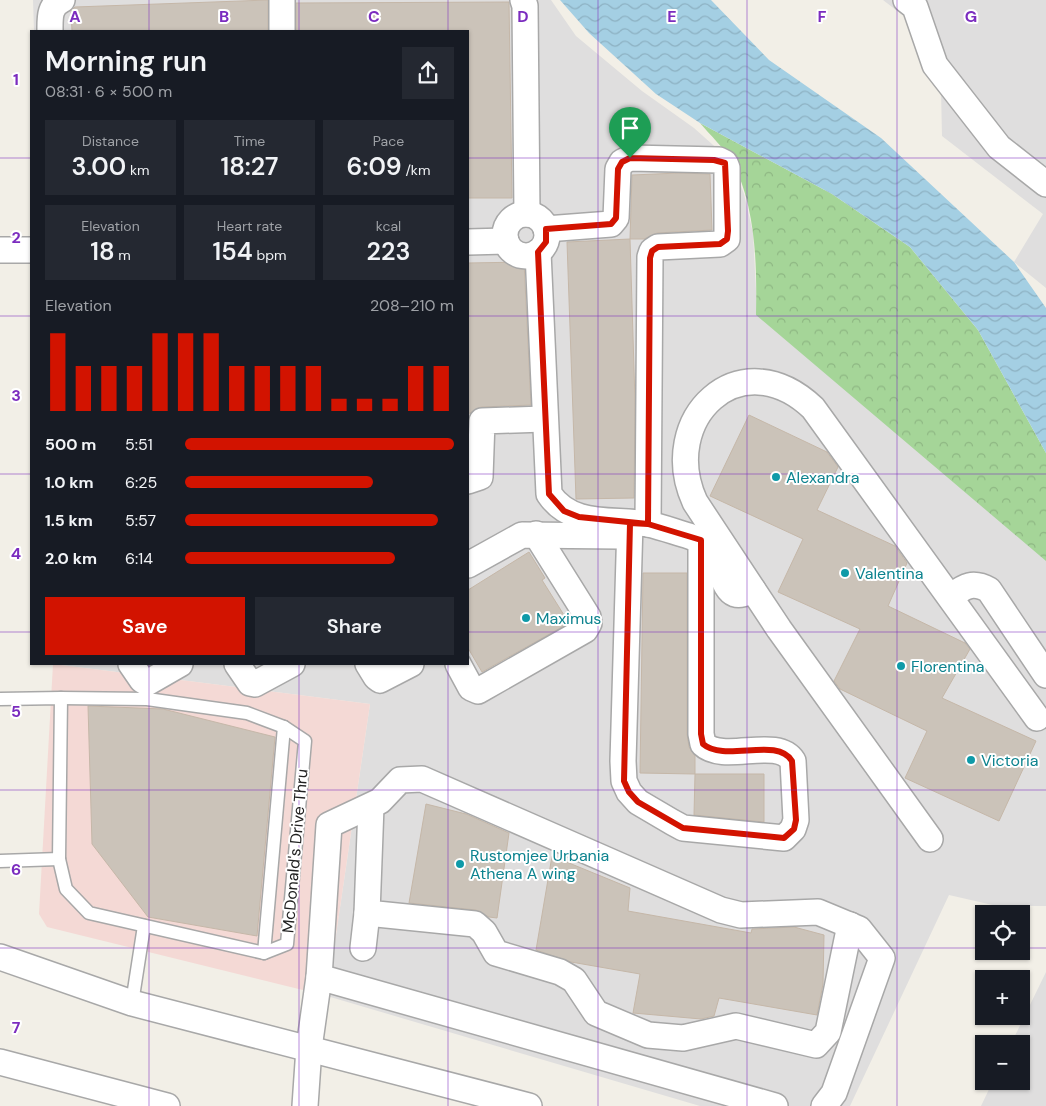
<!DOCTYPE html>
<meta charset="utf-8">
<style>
body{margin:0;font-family:"DM Sans",sans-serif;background:#242831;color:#f1f3f6;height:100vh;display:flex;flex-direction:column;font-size:19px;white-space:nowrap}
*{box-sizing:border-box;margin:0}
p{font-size:16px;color:#9ea1a6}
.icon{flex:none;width:28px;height:28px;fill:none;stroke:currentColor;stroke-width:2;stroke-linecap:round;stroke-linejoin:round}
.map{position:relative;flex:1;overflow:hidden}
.panel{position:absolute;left:30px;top:30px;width:439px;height:635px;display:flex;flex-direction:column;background:#171b24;border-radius:0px;box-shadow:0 1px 4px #0004}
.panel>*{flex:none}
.controls{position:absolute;left:975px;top:905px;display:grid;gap:10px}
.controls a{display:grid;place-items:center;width:55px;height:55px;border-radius:0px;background:#171b24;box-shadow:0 1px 4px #0004;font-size:25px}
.pin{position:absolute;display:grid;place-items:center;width:42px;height:42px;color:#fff;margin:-51px -21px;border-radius:50% 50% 50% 0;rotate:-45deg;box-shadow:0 0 5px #0007}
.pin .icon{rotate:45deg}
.round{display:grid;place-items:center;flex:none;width:52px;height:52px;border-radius:0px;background:#242831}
.overview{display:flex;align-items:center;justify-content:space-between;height:85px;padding:0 15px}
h1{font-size:28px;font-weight:600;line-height:38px}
.figures{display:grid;grid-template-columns:repeat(3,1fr);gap:8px;height:85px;padding:5px 15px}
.figures div{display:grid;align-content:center;border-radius:0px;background:#242831;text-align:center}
.figures b{font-size:25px;font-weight:600}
.figures small{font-size:14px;font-weight:400}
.figures p{font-size:14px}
.chart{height:140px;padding:10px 15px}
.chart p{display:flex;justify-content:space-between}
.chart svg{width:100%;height:90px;margin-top:5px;stroke:#d21300;stroke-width:6}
.primary-button{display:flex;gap:10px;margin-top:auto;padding:10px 15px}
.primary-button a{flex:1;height:58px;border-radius:0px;background:#d21300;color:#fff;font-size:20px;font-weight:600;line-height:58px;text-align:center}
.primary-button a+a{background:#242831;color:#f1f3f6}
ul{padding:0 15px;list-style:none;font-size:16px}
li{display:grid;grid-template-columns:80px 60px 1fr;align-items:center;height:38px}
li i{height:12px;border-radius:6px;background:#d21300}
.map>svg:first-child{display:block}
.residential{fill:#dfdede}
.commercial{fill:#f4d9d5}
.forest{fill:url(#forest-crowns)}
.water{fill:url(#water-waves)}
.building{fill:#cbc3b9;stroke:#c5b7a8}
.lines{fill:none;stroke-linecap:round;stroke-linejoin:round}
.service-casing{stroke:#a8a8a8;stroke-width:15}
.minor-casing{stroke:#a8a8a8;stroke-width:28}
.service{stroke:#fff;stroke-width:12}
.minor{stroke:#fff;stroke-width:25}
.route-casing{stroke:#fff;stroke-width:10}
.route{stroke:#d21300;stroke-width:6}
.grid{fill:none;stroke:#7b2cbf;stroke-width:1;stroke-opacity:0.55}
.culture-dot{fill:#0f9aa8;stroke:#fff;stroke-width:2}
.labels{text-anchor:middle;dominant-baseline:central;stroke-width:4;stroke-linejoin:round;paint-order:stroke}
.culture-label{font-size:16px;fill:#0d838f;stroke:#fff;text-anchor:start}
.street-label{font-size:16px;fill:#212121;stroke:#fff}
.grid-label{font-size:16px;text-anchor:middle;font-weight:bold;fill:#7b2cbf;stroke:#fff;stroke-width:4;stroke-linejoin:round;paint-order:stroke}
</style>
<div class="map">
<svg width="1046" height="1106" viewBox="0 0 1046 1106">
<defs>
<pattern id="forest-crowns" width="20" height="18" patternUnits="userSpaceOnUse" patternTransform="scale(1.25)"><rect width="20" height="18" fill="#a5d598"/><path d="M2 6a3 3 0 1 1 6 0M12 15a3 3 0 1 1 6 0" fill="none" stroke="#8eb783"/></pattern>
<pattern id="water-waves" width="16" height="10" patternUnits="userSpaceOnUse" patternTransform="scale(1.25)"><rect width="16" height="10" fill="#a4cfe3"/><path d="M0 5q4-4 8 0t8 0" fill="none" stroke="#8db1c2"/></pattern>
</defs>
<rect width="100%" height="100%" fill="#f2efe7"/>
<!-- residential -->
<g class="residential">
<polygon points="33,0 551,0 576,36 642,91 694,128 731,161 744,194 753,233 757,310 1046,560 1046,906 997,906 949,895 850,1106 700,1106 327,996 370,704 53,664 468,664 468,31 34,31"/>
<polygon points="883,0 1046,0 1046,288 1014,262 1043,214 942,136 940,44"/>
<polygon points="1046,972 1046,1106 981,1106 993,1081 1021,1081 1021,1044 1011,1044"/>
</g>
<!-- commercial -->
<polygon class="commercial" points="53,664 370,704 327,996 47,927 39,914"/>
<!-- forest -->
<path class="forest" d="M700,123L832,194L910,247L978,330L1046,453V561L756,315C757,265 756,206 732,161C724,148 710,135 700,123Z"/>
<!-- water -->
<polygon class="water" points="560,0 711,0 769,60 881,138 1014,262 1046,308 1046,453 978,330 910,247 832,194 700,123 656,94 589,33"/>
<!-- building -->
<g class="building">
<polygon points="268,0 268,31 72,31 71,11 75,7"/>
<polygon points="509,2 512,198 468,198 468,31 296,31 296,3"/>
<polygon points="679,173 710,174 712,230 657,233 644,239 630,239 632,175"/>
<polygon points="630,239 635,401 634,498 576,499 567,242"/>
<polygon points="524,262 531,405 481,407 468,414 468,263"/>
<polygon points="749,415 827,452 838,467 817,510 895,546 907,563 888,606 965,643 970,649 942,698 1036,741 999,821 905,778 927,731 840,689 834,681 860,629 778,592 803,539 710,496"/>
<polygon points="529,552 545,578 542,580 569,623 482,672 468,648 468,590"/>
<polygon points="643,573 687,573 687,734 689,747 695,756 695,774 640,773"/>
<polygon points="88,706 163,709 275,737 257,936 148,917 92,844"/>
<polygon points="695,774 764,774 764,822 694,815"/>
<polygon points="426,804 466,814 509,833 497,918 489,917 476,910 409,903"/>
<polygon points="552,856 630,888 628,911 751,933 752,929 794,927 824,935 823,984 817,1015 719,998 714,1016 701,1019 633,1013 640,974 571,962 536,950"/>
</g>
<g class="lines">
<!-- service casing -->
<g class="service-casing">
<g id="service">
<polyline points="0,699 61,698 59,859 0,861"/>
<polyline points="59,859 66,889 89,913 264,953 287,944 305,741 284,727 247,713 147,699 61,698"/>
<polyline points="264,953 284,727"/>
<polyline points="132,1003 144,926"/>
</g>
</g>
<!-- minor casing -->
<g class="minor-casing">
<g id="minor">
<polyline points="523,0 525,6 527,214"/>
<polyline points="906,0 915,7 935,65 999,147 1046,184"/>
<path d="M50,31C50,18 49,6 62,0"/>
<polyline points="282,31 282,0"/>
<circle cx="526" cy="235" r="21"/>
<polyline points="546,229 611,224 616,218 618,169 622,162 630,158 719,160 725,163 727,168 727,239 720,244 658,247 652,251 650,257 648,524"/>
<polyline points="468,242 506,241"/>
<polyline points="0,250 31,250"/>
<path d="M538,252L549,494C572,528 613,518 648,524C662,527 675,532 689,536C721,545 718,587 735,594C741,596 748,592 753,590"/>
<polyline points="468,481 480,477 482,421 544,419"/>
<path d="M630,523L623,761L624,781L629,792L638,802L672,822L683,828L784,838L793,829L796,820L793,761C777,736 724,764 703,744L701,734V540"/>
<polyline points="468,565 522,535 620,536"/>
<path d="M951,596C965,586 973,581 989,590L1046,675"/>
<polyline points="131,664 142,680 147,683 180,664"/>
<polyline points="237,664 250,683 255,684 292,664"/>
<polyline points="368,664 376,677 380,680 411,664"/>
<polyline points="458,664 471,688 478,691 585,630 589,623 588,617 536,534"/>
<polyline points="371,806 367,913 475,924 484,932 496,953 560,972 574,980 596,1013 648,1035 683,1038 736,1026 816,1045 828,1032 850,925"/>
<path d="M930,839L779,629L695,502C657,419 740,339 813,408L1037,718"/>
<polyline points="363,948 367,913"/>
<polyline points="0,957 132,1003 529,1106"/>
<polyline points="319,977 329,825 380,801 400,780 422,779 721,910 741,915 818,912 859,929 882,958 834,1093 824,1106"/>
<polyline points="0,1062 167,1106"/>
<polyline points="305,1106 309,1048 319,977 775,1106"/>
</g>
</g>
<!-- service -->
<use href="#service" class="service"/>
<!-- minor -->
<use href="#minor" class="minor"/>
</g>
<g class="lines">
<!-- route casing -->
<g class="route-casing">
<path id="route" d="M630,158L622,162L618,169L616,218L611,224L546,229V242L538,252L549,494L564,511L579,517L648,524L701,540V734L703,744C725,763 777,736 792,761L796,820L794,829L784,838L683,828L638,802L629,792L624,781L630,523L648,524L650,258L652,251L658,247L720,244L727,239L728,231L725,163L714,160L630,158"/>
</g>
<!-- route -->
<use href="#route" class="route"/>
</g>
<!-- grid -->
<path class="grid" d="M149,0V31M299,0V31M448,0V31M598,0V1106M747,0V1106M897,0V1106M0,158H31M468,158H1046M0,316H31M468,316H1046M0,474H31M468,474H1046M0,632H31M468,632H1046M149,664V1106M299,664V1106M448,664V1106M0,790H1046M0,948H984M1021,948H1046"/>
<!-- markers -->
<g class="culture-dot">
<circle cx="776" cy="477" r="5"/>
<circle cx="845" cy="573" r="5"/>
<circle cx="526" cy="618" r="5"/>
<circle cx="901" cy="666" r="5"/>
<circle cx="971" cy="760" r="5"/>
<circle cx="460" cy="864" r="5"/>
</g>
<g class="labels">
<!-- culture labels -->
<g class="culture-label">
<text x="786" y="477">Alexandra</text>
<text x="855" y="573">Valentina</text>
<text x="536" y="618">Maximus</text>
<text x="911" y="666">Florentina</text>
<text x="981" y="760">Victoria</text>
<text x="470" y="855">Rustomjee Urbania<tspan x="470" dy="18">Athena A wing</tspan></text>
</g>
<!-- street labels -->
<g class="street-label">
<text transform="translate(295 851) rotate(-85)">McDonald's Drive Thru</text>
</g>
</g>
<g class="grid-label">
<text x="75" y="22">A</text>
<text x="224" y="22">B</text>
<text x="374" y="22">C</text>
<text x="523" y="22">D</text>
<text x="672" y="22">E</text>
<text x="822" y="22">F</text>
<text x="971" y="22">G</text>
<text x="16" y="85">1</text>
<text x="16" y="243">2</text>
<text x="16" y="401">3</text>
<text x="16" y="559">4</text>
<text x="16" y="717">5</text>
<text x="16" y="875">6</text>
<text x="16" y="1033">7</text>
</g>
</svg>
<div class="controls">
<a><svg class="icon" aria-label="locate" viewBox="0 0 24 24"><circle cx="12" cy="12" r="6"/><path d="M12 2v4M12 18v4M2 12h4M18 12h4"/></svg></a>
<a>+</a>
<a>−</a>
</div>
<div class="pin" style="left:630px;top:158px;background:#1e9e55"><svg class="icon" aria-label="arrive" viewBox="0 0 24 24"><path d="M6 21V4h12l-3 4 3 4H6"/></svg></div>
<section class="panel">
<div class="overview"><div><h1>Morning run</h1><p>08:31 · 6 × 500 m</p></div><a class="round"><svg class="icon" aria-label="share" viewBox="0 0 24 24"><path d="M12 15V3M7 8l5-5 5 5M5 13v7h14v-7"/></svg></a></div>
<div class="figures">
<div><p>Distance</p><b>3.00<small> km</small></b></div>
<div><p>Time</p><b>18:27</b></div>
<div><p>Pace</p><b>6:09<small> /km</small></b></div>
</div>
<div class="figures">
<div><p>Elevation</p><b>18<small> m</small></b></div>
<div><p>Heart rate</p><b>154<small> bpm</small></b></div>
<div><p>kcal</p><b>223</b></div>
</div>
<div class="chart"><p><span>Elevation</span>208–210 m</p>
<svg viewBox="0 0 160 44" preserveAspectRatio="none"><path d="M5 44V6M15 44V22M25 44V22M35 44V22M45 44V6M55 44V6M65 44V6M75 44V22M85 44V22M95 44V22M105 44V22M115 44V38M125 44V38M135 44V38M145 44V22M155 44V22"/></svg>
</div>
<ul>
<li><b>500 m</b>5:51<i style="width:100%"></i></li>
<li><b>1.0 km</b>6:25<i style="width:70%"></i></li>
<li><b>1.5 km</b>5:57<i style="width:94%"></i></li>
<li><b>2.0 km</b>6:14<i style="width:78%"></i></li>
</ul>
<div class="primary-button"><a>Save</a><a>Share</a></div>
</section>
</div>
